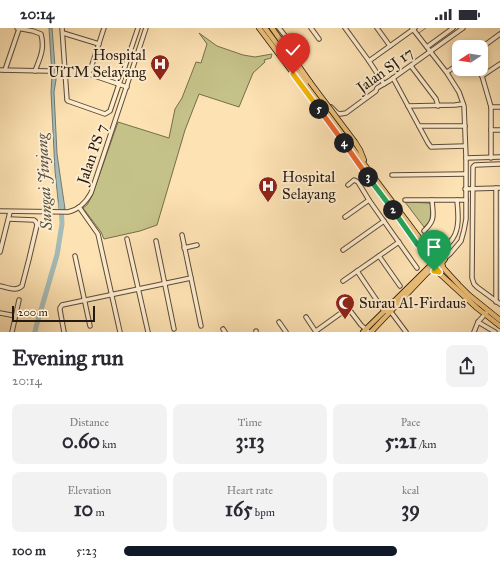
<!DOCTYPE html>
<style>
body{margin:0;font-family:"IM FELL Great Primer",serif;background:#f2f2f3;color:#2b2b33;height:100vh;display:flex;flex-direction:column;font-size:15px;white-space:nowrap}
*{box-sizing:border-box;margin:0}
p{font-size:13px;color:#7c7c81}
.icon{flex:none;width:22px;height:22px;fill:none;stroke:currentColor;stroke-width:2;stroke-linecap:round;stroke-linejoin:round}
.map{position:relative;height:304px;overflow:hidden}
.details{display:flex;flex-direction:column;background:#fff;flex:1}
.details>*{flex:none}
.needle{width:26px;rotate:258deg}
.controls{position:absolute;left:452px;top:12px;display:grid;gap:8px}
.controls a{display:grid;place-items:center;width:36px;height:36px;border-radius:8px;background:#fff;box-shadow:0 2px 6px #0003;font-size:20px}
.scale{position:absolute;left:12px;bottom:10px;width:83px;box-sizing:border-box;padding-left:4px;border:2px solid #25190f;border-top:0;font-size:11px;line-height:14px;white-space:nowrap;color:#25190f;-webkit-text-stroke:3px #feecce;paint-order:stroke}
.pin{position:absolute;display:grid;place-items:center;width:34px;height:34px;color:#fff;margin:-41px -17px;border-radius:50% 50% 50% 0;rotate:-45deg;box-shadow:0 0 4px #0007}
.pin .icon{rotate:45deg}
.km{position:absolute;width:20px;height:20px;margin:-10px;border-radius:50%;background:#222;color:#fff;font-size:11px;line-height:20px;text-align:center}
.round{display:grid;place-items:center;flex:none;width:42px;height:42px;border-radius:8px;background:#f2f2f3}
.head{display:flex;align-items:center;justify-content:space-between;height:68px;padding:0 12px}
h1{font-size:22px;font-weight:800;line-height:30px}
.figures{display:grid;grid-template-columns:repeat(3,1fr);gap:6px;height:68px;padding:4px 12px}
.figures div{display:grid;align-content:center;border-radius:8px;background:#f2f2f3;text-align:center}
.figures b{font-size:20px;font-weight:800}
.figures small{font-size:11px;font-weight:400}
.figures p{font-size:11px}
ul{padding:0 12px;list-style:none;font-size:13px}
li{display:grid;grid-template-columns:64px 48px 1fr;align-items:center;height:30px}
li i{height:10px;border-radius:5px;background:#111827}
.status{display:flex;justify-content:space-between;align-items:center;height:28px;padding:0 20px;background:#fff;direction:ltr}
.status svg{height:11px;fill:currentColor}
.map>svg:first-child{display:block}
.green{fill:#c5c289;stroke:#756e4c}
.water{fill:#a4bbb7;stroke:#717a74}
.lines{fill:none;stroke-linecap:round;stroke-linejoin:round}
.stream{stroke:#717a74;stroke-width:1}
.river{stroke:#a4bbb7;stroke-width:5}
.minor-casing{stroke:#5b4b38;stroke-width:5.5}
.major-casing{stroke:#25190f;stroke-width:6}
.minor{stroke:#feecce;stroke-width:3.5}
.major{stroke:#eec17a;stroke-width:4.5}
.major-bridge-casing{stroke:#25190f;stroke-width:6;stroke-linecap:butt}
.major-bridge{stroke:#eec17a;stroke-width:4.5}
.split-1-casing{stroke:#fff;stroke-width:8}
.split-2-casing{stroke:#fff;stroke-width:8}
.split-3-casing{stroke:#fff;stroke-width:8}
.split-4-casing{stroke:#fff;stroke-width:8}
.split-5-casing{stroke:#fff;stroke-width:8}
.split-6-casing{stroke:#fff;stroke-width:8}
.split-1{stroke:#f5b400;stroke-width:5}
.split-2{stroke:#22a559;stroke-width:5}
.split-3{stroke:#22a559;stroke-width:5}
.split-4{stroke:#f0652b;stroke-width:5}
.split-5{stroke:#f0652b;stroke-width:5}
.split-6{stroke:#f5b400;stroke-width:5}
.labels{text-anchor:middle;dominant-baseline:central;stroke-width:4;stroke-linejoin:round;paint-order:stroke}
.poi-label{font-size:15px;fill:#25190f;stroke:#feecce;text-anchor:start}
.street-label{font-size:15px;fill:#25190f;stroke:#feecce}
.water-label{font-size:16px;font-style:italic;fill:#51524a;stroke:#feecce}
</style>
<div class="status"><b>20:14</b><svg viewBox="0 0 49 12"><path d="M0 12V9h3v3zM5 12V6h3v6zM10 12V3h3v9zM15 12V0h3v12zM26 1h20v11H26zM47 4h2v5h-2z"/></svg></div>
<div class="map">
<svg width="500" height="304" viewBox="0 0 500 304">
<rect width="100%" height="100%" fill="#fde2b3"/>
<filter id="stains"><feTurbulence type="fractalNoise" baseFrequency=".005" numOctaves="4"/><feColorMatrix values="0 0 0 0 .2 0 0 0 0 .09 0 0 0 0 .02 0 0 0 .5 -.17"/></filter>
<radialGradient id="worn" r=".72"><stop offset=".6" stop-color="#630" stop-opacity="0"/><stop offset="1" stop-color="#630" stop-opacity=".3"/></radialGradient>
<!-- green -->
<g class="green">
<polygon points="199,5 217,18 243,27 255,29 272,26 271,30 264,32 265,34 253,45 239,79 199,66 185,102 157,197 140,203 104,211 101,204 83,180 87,177 92,168 118,94 169,110 175,81 182,70 196,34 201,35 207,16"/>
<polygon points="405,174 429,175 431,177 430,194 424,199"/>
</g>
<!-- water -->
<polygon class="water" points="49,0 52,0 56,52 54,64 57,126 65,181 59,181 55,143 51,64 52,47"/>
<g class="lines">
<!-- stream -->
<polyline class="stream" points="419,5 426,0"/>
<!-- river -->
<polyline class="river" points="35,304 36,299 57,227 62,196 61,175"/>
<!-- minor casing -->
<g class="minor-casing">
<g id="minor">
<path d="M17,0L33,3L41,6C45,21 40,30 35,43"/>
<polyline points="62,0 67,72 68,73 105,86 110,83 138,0"/>
<polyline points="104,0 89,46 127,59"/>
<polyline points="279,0 291,15"/>
<polyline points="311,0 319,11"/>
<polyline points="345,0 369,33 384,56"/>
<polyline points="377,0 390,18"/>
<polyline points="412,0 447,45 459,64 464,78 466,130 466,191 464,202 461,213 450,226 444,231"/>
<polyline points="63,5 99,16"/>
<polyline points="427,19 453,0"/>
<polyline points="481,20 500,6"/>
<polyline points="369,33 415,0"/>
<polyline points="411,38 436,71 438,78"/>
<polyline points="476,41 482,48 491,79 491,130"/>
<polyline points="0,42 48,43"/>
<polyline points="5,42 19,1"/>
<polyline points="447,44 459,36"/>
<polyline points="482,48 500,36"/>
<polyline points="393,50 428,115 431,119 465,118"/>
<polyline points="408,78 455,77 463,76"/>
<polyline points="331,79 337,85 340,86 346,85 376,63 377,60 389,53 463,0"/>
<polyline points="491,79 500,79"/>
<polyline points="419,98 465,98"/>
<polyline points="491,102 500,102"/>
<polyline points="466,130 500,129"/>
<polyline points="500,136 475,137 473,139 472,250 474,256 477,259 500,276"/>
<polyline points="392,147 465,146"/>
<polyline points="348,157 354,152 358,154 369,172 417,240"/>
<polyline points="496,160 496,274"/>
<polyline points="465,161 500,160"/>
<polyline points="405,172 466,172"/>
<polyline points="79,179 98,206 120,304"/>
<path d="M0,183L68,184C78,182 86,174 91,165L146,0"/>
<polyline points="345,189 369,172"/>
<path d="M424,203C436,191 433,188 432,172"/>
<polyline points="182,207 201,298"/>
<polyline points="127,211 148,304"/>
<polyline points="156,213 174,301"/>
<polyline points="184,220 197,217"/>
<polyline points="343,222 384,193"/>
<path d="M441,222C445,218 450,215 453,210C460,200 458,184 457,172"/>
<polyline points="0,224 10,184"/>
<polyline points="75,228 90,298"/>
<polyline points="379,228 400,258"/>
<polyline points="357,243 384,283 391,284 406,304"/>
<polyline points="343,253 399,214"/>
<path d="M0,258C7,259 16,264 22,258L29,231L37,197L36,194L34,192L9,191"/>
<polyline points="342,272 361,297 369,304"/>
<polyline points="0,285 16,288"/>
<polyline points="306,289 316,304"/>
<polyline points="279,294 286,304"/>
<polyline points="478,294 495,304"/>
<polyline points="223,301 225,304"/>
<polyline points="256,303 256,304"/>
<polyline points="316,303 348,280"/>
<polyline points="12,304 19,272"/>
<polyline points="64,304 60,282 60,280 62,277 191,250"/>
<polyline points="474,304 478,294 486,285"/>
</g>
</g>
<!-- major casing -->
<g class="major-casing">
<g id="major">
<polyline points="259,0 314,73 432,236 439,245 477,280 500,298"/>
<polyline points="265,0 300,47 364,136 436,232 459,257 469,267 500,292"/>
<polyline points="272,0 310,54"/>
<polyline points="355,114 360,122 364,132"/>
<polyline points="433,227 437,229 443,228"/>
<polyline points="443,239 442,235 445,231"/>
<polyline points="363,304 434,234"/>
<polyline points="371,304 427,245 436,238"/>
</g>
</g>
<!-- minor -->
<use href="#minor" class="minor"/>
<!-- major -->
<use href="#major" class="major"/>
<!-- major-bridge casing -->
<g class="major-bridge-casing">
<polyline id="major-bridge" points="310,54 355,114"/>
</g>
<!-- major-bridge -->
<use href="#major-bridge" class="major-bridge"/>
</g>
<g class="lines">
<!-- split-1 casing -->
<g class="split-1-casing">
<polyline id="split-1" points="417,216 439,244 434,243"/>
</g>
<!-- split-2 casing -->
<g class="split-2-casing">
<polyline id="split-2" points="393,182 417,216"/>
</g>
<!-- split-3 casing -->
<g class="split-3-casing">
<polyline id="split-3" points="368,149 393,182"/>
</g>
<!-- split-4 casing -->
<g class="split-4-casing">
<polyline id="split-4" points="344,115 368,149"/>
</g>
<!-- split-5 casing -->
<g class="split-5-casing">
<polyline id="split-5" points="319,81 344,115"/>
</g>
<!-- split-6 casing -->
<g class="split-6-casing">
<polyline id="split-6" points="293,46 319,81"/>
</g>
<!-- split-1 -->
<use href="#split-1" class="split-1"/>
<!-- split-2 -->
<use href="#split-2" class="split-2"/>
<!-- split-3 -->
<use href="#split-3" class="split-3"/>
<!-- split-4 -->
<use href="#split-4" class="split-4"/>
<!-- split-5 -->
<use href="#split-5" class="split-5"/>
<!-- split-6 -->
<use href="#split-6" class="split-6"/>
</g>
<!-- icons -->
<defs>
<g id="hospital-pin" transform="scale(1)"><path d="M0 17L-7.5 6A9.5 9.5 0 1 1 7.5 6Z" fill="#8f2418" stroke="#feecce"/><path d="M-5-5h3v3.5h4V-5h3V5h-3V1.5h-4V5h-3Z" fill="#fff"/></g>
<g id="mosque-pin" transform="scale(1)"><path d="M0 17L-7.5 6A9.5 9.5 0 1 1 7.5 6Z" fill="#8f2418" stroke="#feecce"/><path d="M3.5-4.9A6 6 0 1 0 3.5 4.9A5 5 0 1 1 3.5-4.9Z" fill="#fff"/></g>
</defs>
<g fill-rule="evenodd">
<use href="#hospital-pin" x="160" y="36"/>
<use href="#hospital-pin" x="268" y="158"/>
<use href="#mosque-pin" x="345" y="275"/>
</g>
<g class="labels">
<!-- poi labels -->
<g class="poi-label">
<text x="146" y="27" text-anchor="end">Hospital<tspan x="146" dy="17">UiTM Selayang</tspan></text>
<text x="282" y="149">Hospital<tspan x="282" dy="17">Selayang</tspan></text>
<text x="359" y="275">Surau Al-Firdaus</text>
</g>
<!-- street labels -->
<g class="street-label">
<text transform="translate(385 42) rotate(-36)">Jalan SJ 17</text>
<text transform="translate(92 126) rotate(-71)">Jalan PS 7</text>
</g>
<!-- water labels -->
<g class="water-label">
<text transform="translate(44 154) rotate(-93)">Sungai Jinjang</text>
</g>
</g>
<rect width="100%" height="100%" filter="url(#stains)"/>
<rect width="100%" height="100%" fill="url(#worn)"/>
</svg>
<div class="controls">
<a><svg class="needle" viewBox="-14 -14 28 28"><path d="M0-13l5 13h-10z" fill="#e53935"/><path d="M0 13l5-13h-10z" fill="#7c7c81"/></svg></a>
</div>
<div class="scale">200 m</div>
<div class="pin" style="left:434px;top:243px;background:#1e9e55"><svg class="icon" aria-label="arrive" viewBox="0 0 24 24"><path d="M6 21V4h12l-3 4 3 4H6"/></svg></div>
<div class="pin" style="left:293px;top:46px;background:#d93025"><svg class="icon" aria-label="check" viewBox="0 0 24 24"><path d="M5 12l5 5 9-10"/></svg></div>
<b class="km" style="left:393px;top:182px">2</b>
<b class="km" style="left:368px;top:149px">3</b>
<b class="km" style="left:344px;top:115px">4</b>
<b class="km" style="left:319px;top:81px">5</b>
</div>
<section class="details">
<div class="head"><div><h1>Evening run</h1><p>20:14</p></div><a class="round"><svg class="icon" aria-label="share" viewBox="0 0 24 24"><path d="M12 15V3M7 8l5-5 5 5M5 13v7h14v-7"/></svg></a></div>
<div class="figures">
<div><p>Distance</p><b>0.60<small> km</small></b></div>
<div><p>Time</p><b>3:13</b></div>
<div><p>Pace</p><b>5:21<small> /km</small></b></div>
</div>
<div class="figures">
<div><p>Elevation</p><b>10<small> m</small></b></div>
<div><p>Heart rate</p><b>165<small> bpm</small></b></div>
<div><p>kcal</p><b>39</b></div>
</div>
<ul>
<li><b>100 m</b>5:23<i style="width:75%"></i></li>
</ul>
</section>
